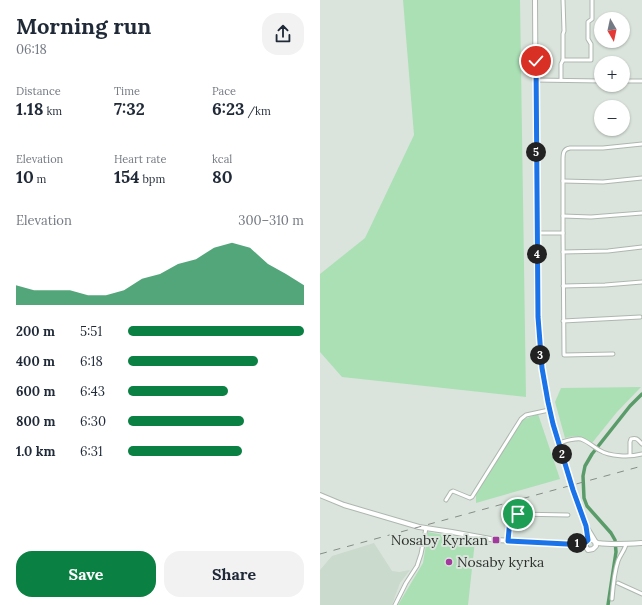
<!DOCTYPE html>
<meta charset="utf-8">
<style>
body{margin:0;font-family:Lora,serif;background:#f2f2f3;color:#1f2937;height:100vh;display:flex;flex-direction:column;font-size:15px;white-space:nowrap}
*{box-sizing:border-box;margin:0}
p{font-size:13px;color:#747a83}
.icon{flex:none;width:22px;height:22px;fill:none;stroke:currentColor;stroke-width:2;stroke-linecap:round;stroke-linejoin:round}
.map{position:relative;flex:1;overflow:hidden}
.drawer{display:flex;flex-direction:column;background:#fff;width:320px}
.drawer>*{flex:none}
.needle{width:26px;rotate:171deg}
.buttons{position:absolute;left:274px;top:12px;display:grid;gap:8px}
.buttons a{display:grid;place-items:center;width:36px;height:36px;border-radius:50%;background:#fff;box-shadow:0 1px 3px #0004;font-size:20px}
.pin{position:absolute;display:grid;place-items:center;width:34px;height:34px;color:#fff;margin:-17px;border:2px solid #fff;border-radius:50%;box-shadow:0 1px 4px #0007}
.km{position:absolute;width:20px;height:20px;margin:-10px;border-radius:50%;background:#222;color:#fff;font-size:11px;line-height:20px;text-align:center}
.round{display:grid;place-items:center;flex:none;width:42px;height:42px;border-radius:16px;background:#f2f2f3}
.overview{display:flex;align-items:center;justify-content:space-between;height:68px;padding:0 16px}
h1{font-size:22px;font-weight:800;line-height:30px}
.figures{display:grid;grid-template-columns:repeat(3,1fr);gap:6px;height:68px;padding:4px 16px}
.figures div{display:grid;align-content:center}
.figures b{font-size:17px;font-weight:800}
.figures small{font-size:11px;font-weight:400}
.figures p{font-size:11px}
.chart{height:112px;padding:8px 16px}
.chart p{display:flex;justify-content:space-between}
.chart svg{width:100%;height:72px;margin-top:4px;fill:#0b8043;opacity:.7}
.primary-button{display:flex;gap:8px;margin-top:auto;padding:8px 16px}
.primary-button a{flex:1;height:46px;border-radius:16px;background:#0b8043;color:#fff;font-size:16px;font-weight:800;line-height:46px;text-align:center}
.primary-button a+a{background:#f2f2f3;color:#1f2937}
ul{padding:0 16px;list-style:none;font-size:13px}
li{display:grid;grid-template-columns:64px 48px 1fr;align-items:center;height:30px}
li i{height:10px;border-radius:5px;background:#0b8043}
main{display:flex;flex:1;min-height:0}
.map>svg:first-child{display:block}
.built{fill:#cadacc}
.green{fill:#abe0b5}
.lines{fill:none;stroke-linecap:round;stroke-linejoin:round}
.canal{stroke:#5a9c69;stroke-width:3.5}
.street-casing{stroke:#adb7af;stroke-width:5}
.secondary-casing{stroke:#adb7af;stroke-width:6}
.street{stroke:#fff;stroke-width:3}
.secondary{stroke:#fff;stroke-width:4}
.rail{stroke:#868c87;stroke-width:1;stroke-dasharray:7 7;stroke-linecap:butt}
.route-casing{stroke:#fff;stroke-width:8}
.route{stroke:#1a73e8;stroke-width:5}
.poi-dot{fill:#a23a9d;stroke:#dae4dc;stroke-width:1.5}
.labels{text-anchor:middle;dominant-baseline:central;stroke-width:4;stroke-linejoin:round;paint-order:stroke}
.poi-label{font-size:14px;fill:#2e312e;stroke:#dae4dc;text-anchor:end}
</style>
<main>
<section class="drawer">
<div class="overview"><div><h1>Morning run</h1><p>06:18</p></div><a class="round"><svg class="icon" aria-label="share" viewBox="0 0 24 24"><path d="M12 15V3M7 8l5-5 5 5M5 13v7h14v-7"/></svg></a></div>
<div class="figures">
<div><p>Distance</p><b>1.18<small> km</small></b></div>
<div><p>Time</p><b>7:32</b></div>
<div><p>Pace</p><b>6:23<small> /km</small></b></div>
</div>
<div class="figures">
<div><p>Elevation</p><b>10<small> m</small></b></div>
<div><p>Heart rate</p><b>154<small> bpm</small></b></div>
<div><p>kcal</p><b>80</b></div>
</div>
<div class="chart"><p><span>Elevation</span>300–310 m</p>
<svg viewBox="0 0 160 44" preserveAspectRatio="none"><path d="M0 44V32L10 35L20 35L30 35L40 38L50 38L60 35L70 28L80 25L90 19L100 16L110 9L120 6L130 9L140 19L150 25L160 32V44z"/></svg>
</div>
<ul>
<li><b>200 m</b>5:51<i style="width:100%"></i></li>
<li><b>400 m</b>6:18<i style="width:74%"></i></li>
<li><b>600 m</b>6:43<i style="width:57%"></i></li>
<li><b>800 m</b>6:30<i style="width:66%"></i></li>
<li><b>1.0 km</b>6:31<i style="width:65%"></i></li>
</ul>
<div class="primary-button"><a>Save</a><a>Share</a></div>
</section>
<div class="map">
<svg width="322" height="605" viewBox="0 0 322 605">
<rect width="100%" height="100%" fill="#dae4dc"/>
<!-- built -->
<polygon class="built" points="54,543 72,571 79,572 90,570 80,583 77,591 72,605 0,605 0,570 12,556"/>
<!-- green -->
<g class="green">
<polygon points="83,0 200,0 206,397 22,377 0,352 0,274 45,238 94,135"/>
<path d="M321,387L297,412L272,443C262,437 257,435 245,438L235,402L241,388Z"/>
<polygon points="218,414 240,479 156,503 156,493 202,420"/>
<polygon points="108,532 155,541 148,605 78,605 103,563"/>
</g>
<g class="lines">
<!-- canal -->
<polyline class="canal" points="288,605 296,552 295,540 291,533 267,506 264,498 263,476 265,466 272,454 310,406 322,394"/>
<!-- street casing -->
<g class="street-casing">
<g id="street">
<polyline points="243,60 271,60 271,44 268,39 268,22 272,19 272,0"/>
<polyline points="215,80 281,81"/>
<polyline points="241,80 241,64 243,60 243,34 244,31 243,0"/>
<polyline points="303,81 322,81"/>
<polyline points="243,181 283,182 322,178"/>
<polyline points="243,216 271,217 322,213"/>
<path d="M217,233H243V160C243,154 243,149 250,148H283L322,144"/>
<polyline points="243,233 244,355 293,354"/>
<polyline points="243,252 288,251 322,247"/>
<polyline points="243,286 285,285 322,282"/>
<polyline points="243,321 320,317"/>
<path d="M239,443C246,441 253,438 261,439C267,441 274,447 279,450C290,457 310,457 322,454"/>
<path d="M310,455V442L311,439C317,437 318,440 322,444"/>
<polyline points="126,500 131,492 133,491 150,498 152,497 201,419 206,415 229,410"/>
<polyline points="188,541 190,519 192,515 196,514 248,515"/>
<polyline points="298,583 322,594"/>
<path d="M292,599C293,586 294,573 298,561C300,555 305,550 306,544"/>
<polyline points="75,605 86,583 97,566 101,554 106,528"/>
</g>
</g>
<!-- secondary casing -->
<g class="secondary-casing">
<g id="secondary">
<polyline points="215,0 217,317 222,369 229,410 253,490 266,526 275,541"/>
<polyline points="0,495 24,505 99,527 132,532 176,540 247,544 266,542"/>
<path d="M275,542L276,546L273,549L268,550L266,547V542L270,539C273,540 275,542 278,543C293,545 307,544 322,543"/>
<polyline points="251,545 259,547 266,547"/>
</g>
</g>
<!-- street -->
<use href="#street" class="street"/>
<!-- secondary -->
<use href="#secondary" class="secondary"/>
<!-- rail -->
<polyline class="rail" points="0,554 322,466"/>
</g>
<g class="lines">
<!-- route casing -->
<g class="route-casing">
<polyline id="route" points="198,514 192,515 190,519 188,541 247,544 266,542 268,540 266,526 253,490 233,424 228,402 222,368 218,317 216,61"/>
</g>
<!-- route -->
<use href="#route" class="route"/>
</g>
<!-- markers -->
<g class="poi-dot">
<rect x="172" y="536" width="8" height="8" rx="2"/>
<circle cx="129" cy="562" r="4"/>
</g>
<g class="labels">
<!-- poi labels -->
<g class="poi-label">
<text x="168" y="540">Nosaby Kyrkan</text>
<text x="137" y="562" text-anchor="start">Nosaby kyrka</text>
</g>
</g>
</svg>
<div class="buttons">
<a><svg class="needle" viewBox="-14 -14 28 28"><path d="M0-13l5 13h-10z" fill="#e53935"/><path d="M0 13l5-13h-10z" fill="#747a83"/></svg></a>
<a>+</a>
<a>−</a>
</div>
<div class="pin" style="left:198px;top:514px;background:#1e9e55"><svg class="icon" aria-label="arrive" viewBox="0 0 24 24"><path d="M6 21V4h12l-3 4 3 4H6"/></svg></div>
<div class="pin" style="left:216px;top:61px;background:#d93025"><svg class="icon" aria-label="check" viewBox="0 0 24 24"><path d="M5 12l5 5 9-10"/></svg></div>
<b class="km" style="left:257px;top:543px">1</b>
<b class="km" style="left:242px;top:454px">2</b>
<b class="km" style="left:220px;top:355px">3</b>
<b class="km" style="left:217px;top:254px">4</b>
<b class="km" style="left:216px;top:152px">5</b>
</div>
</main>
